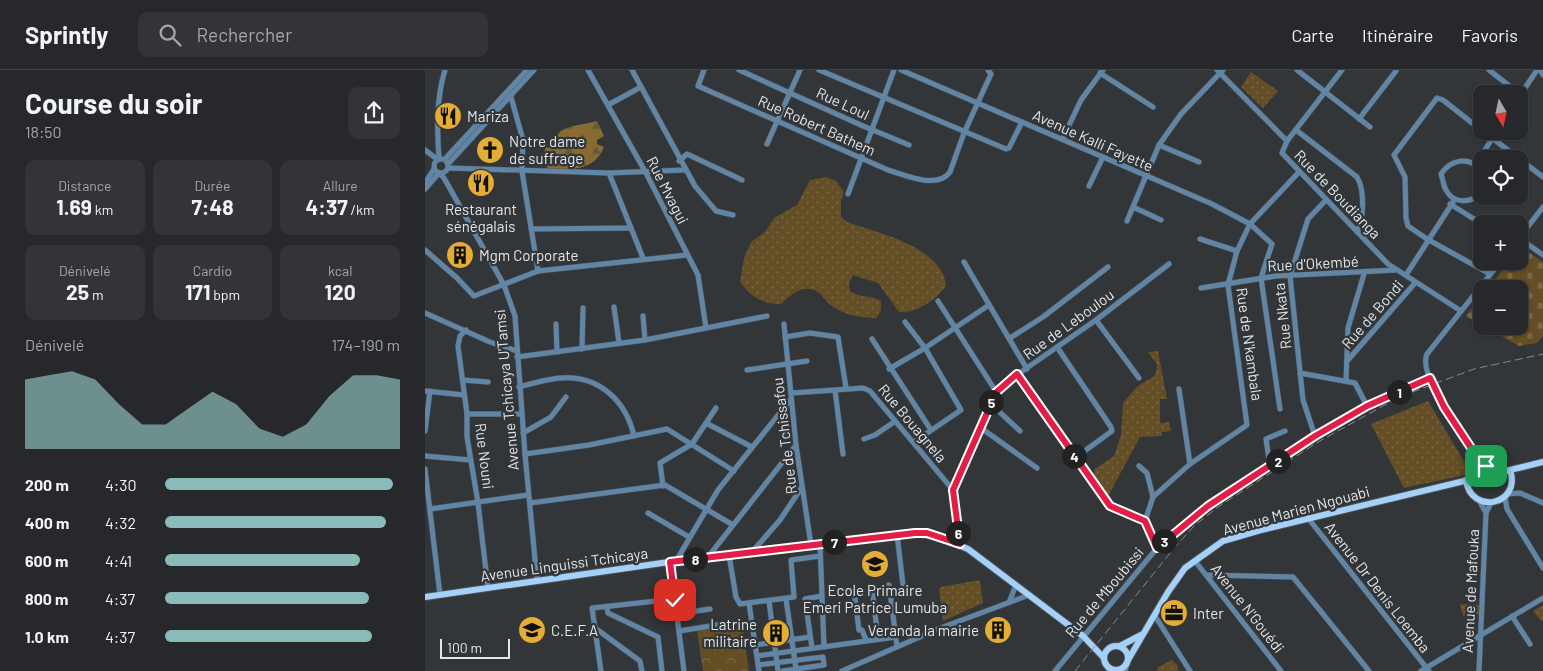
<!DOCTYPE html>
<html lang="fr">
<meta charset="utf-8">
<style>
body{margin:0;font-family:Barlow,sans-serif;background:#323437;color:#f1f3f6;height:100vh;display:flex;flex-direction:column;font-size:19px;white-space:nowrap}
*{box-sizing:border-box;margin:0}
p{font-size:16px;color:#a4a6a9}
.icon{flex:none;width:28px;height:28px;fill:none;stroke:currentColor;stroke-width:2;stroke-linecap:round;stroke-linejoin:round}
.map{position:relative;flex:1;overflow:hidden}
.details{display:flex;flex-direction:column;background:#26282b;width:425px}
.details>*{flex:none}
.needle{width:32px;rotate:171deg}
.controls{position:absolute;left:1048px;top:15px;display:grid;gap:10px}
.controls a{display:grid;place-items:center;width:55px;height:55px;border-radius:10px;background:#26282b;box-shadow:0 1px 4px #0004,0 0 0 1px #424447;font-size:25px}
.scale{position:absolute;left:15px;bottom:12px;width:70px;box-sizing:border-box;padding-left:5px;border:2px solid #e3e6e8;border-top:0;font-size:14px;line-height:18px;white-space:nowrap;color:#e3e6e8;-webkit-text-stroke:4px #333639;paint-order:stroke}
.pin{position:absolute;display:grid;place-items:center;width:42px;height:42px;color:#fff;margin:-21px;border-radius:10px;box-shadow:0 2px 8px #0006}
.km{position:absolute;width:25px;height:25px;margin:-12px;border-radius:50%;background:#222;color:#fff;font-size:14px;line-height:25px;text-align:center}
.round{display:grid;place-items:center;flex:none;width:52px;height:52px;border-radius:10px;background:#323437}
.summary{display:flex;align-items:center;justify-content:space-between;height:85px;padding:0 25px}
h1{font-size:28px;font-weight:700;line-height:38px}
.stats{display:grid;grid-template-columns:repeat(3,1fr);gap:8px;height:85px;padding:5px 25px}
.stats div{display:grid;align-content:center;border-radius:10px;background:#323437;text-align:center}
.stats b{font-size:21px;font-weight:700}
.stats small{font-size:14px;font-weight:400}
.stats p{font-size:14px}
.chart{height:140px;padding:10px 25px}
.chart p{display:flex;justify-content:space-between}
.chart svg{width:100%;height:90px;margin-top:5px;fill:#8bbbb9;opacity:.7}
ul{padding:0 25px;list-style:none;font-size:16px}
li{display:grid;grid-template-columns:80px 60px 1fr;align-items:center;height:38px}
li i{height:12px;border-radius:6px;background:#8bbbb9}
header{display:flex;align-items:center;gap:30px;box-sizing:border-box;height:70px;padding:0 25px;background:#26282b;border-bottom:1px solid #424447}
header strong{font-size:24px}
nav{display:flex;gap:28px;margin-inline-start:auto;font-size:18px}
.search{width:350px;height:45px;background:#323437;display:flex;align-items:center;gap:12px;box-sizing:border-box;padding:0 18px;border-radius:10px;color:#a4a6a9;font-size:19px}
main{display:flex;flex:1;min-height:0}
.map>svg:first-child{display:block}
.grass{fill:url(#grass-dots)}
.forest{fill:url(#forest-firs)}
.cemetery{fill:url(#cemetery-stones)}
.park{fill:url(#park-crowns)}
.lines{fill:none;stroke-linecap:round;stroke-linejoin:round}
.minor-casing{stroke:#4f5255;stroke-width:6}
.major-casing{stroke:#4f5255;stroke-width:8}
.minor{stroke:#6185a5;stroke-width:5}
.major{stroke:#a5d1f9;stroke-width:6}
.rail{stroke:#888b8e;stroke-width:1;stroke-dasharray:8 4;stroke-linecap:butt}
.route-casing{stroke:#fff;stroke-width:10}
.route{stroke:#e11d48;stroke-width:6}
.labels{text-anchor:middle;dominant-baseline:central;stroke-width:4.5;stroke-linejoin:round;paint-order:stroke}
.street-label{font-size:15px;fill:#e3e6e8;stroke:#333639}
.poi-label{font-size:15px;fill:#e3e6e8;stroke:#333639;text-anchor:start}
</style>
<header>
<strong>Sprintly</strong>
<div class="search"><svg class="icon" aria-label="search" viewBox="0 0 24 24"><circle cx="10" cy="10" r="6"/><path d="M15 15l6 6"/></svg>Rechercher</div>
<nav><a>Carte</a><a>Itinéraire</a><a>Favoris</a></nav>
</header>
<main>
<section class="details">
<div class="summary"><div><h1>Course du soir</h1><p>18:50</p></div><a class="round"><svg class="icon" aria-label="share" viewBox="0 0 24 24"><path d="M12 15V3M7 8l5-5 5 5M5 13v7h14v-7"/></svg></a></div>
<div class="stats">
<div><p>Distance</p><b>1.69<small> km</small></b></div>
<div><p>Durée</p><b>7:48</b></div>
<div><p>Allure</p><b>4:37<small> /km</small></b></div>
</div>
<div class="stats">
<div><p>Dénivelé</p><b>25<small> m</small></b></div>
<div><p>Cardio</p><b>171<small> bpm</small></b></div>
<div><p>kcal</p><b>120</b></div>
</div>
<div class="chart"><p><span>Dénivelé</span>174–190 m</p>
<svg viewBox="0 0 160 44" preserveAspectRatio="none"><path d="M0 44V10L10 8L20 6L30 10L40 22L50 32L60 32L70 24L80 16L90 22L100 34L110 38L120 32L130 18L140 8L150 8L160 10V44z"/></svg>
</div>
<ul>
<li><b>200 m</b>4:30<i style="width:97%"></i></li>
<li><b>400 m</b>4:32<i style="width:94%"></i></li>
<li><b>600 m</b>4:41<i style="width:83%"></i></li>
<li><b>800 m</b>4:37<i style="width:87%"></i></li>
<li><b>1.0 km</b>4:37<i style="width:88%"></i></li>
</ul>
</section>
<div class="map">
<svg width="1118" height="601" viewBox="0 0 1118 601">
<defs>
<pattern id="grass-dots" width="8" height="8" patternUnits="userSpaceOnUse" patternTransform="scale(1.25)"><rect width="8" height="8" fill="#634e25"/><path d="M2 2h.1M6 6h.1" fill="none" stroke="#796845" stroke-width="1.8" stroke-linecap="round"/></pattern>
<pattern id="forest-firs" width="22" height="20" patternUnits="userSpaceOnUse" patternTransform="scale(1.25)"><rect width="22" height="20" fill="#876b33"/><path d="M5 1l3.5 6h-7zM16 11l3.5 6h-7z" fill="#66583c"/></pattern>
<pattern id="cemetery-stones" width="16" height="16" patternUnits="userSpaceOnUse" patternTransform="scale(1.25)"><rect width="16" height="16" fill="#634e25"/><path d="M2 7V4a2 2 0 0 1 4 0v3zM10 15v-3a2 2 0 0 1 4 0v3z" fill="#796845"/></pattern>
<pattern id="park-crowns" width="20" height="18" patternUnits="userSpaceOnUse" patternTransform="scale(1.25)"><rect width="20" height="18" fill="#634e25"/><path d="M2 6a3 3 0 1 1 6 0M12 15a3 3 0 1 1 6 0" fill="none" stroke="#796845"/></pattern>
</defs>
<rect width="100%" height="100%" fill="#333639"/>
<!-- grass -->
<g class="grass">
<polygon points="826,2 853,21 838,38 816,17"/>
<path d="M401,107L411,111L419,122L416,130V147L422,152C453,163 518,177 521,216C510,231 492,243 474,242L453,213L428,205L424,213L425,221C435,228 446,225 456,231V240L451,248C436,248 420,245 407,236C401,232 398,226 393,222C379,213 366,224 356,234C337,234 326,227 315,212L319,188L326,172L340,162L349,148L372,135L385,110Z"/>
<path d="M733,281L742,329H735V353L744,352L746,361L737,362V366L715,367L682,428L667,409L670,399L689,386L696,365L698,333C703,327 709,319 716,314C727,307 732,309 732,294L723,282Z"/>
<polygon points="1003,331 1043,398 1044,404 979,418 946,354"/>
<polygon points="555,510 558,533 518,551 514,519 516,517"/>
<polygon points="1035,534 1054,535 1055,544 1038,546"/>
<polygon points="1118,535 1118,550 1116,551 1108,541"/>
<polygon points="747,590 753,596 753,601 732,601 733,597"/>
</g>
<!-- forest -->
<path class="forest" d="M172,51L179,66L172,70V74L179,77C169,101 150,98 127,101L121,96L126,95L127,91L121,90L119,83L121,77L126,78C131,74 130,65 136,61C144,55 162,54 172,51Z"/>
<!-- cemetery -->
<g class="cemetery">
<polygon points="1105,183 1118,192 1118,266 1112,273 1094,276 1059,256 1094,256 1094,219 1063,219 1080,197 1087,203"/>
<polygon points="1056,227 1056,255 1041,246"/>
</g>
<!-- park -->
<polygon class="park" points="317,552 324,601 278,601 272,560"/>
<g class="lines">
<!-- minor casing -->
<g class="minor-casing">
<g id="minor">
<polyline points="163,0 221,103 273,205 281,258"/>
<polyline points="207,0 270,116 291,141 308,145"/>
<path d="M279,0L273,16L463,100C480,105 512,120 525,102L539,63L566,4L563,0"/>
<polyline points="314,0 438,56 484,75"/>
<polyline points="394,0 581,79 584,78 597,52"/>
<polyline points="476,0 787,134 825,154 847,174 836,208 855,339"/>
<polyline points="792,0 862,71"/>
<polyline points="872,0 945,57"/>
<polyline points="917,0 862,71 857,83 963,194 1036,241"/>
<polyline points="1064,0 1096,25"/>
<polyline points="1115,0 1118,5"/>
<polyline points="675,3 728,37"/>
<polyline points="86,27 98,70 97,101 113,201"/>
<polyline points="1094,27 1112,0"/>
<polyline points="183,35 216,17"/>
<polyline points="934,49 971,1"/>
<path d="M871,60L932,107C940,120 939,149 932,162"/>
<polyline points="1056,60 1018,30 1012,28 969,85 980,107 981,148 983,156 1002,169 1065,204"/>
<polyline points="1058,61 1118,107"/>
<polyline points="638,68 656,30 678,0"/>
<polyline points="342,74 375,0"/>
<polyline points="734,75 774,92"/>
<polyline points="0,80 12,89"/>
<circle cx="16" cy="96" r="7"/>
<path d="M14,89C12,59 11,29 20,0"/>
<polyline points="20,89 102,0"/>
<polyline points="254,91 262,84 317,110"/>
<polyline points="23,94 109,0"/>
<polyline points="1051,94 1072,61"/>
<polyline points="23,98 184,103 259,100"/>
<path d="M1056,100C1044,86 1026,89 1016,104C1018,109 1018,115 1021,120C1028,134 1047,134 1056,122"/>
<polyline points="14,103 19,108 79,215 90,246 100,384 112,511"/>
<polyline points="184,103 218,188"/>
<polyline points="0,113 9,99"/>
<polyline points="664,116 678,87"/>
<polyline points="0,119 14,103"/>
<polyline points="423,124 469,0"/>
<polyline points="1025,134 1057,154"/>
<polyline points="708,137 736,150"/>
<polyline points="702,151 734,75 756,44 798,0"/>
<polyline points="106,159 206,158"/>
<polyline points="1094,168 1118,137"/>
<polyline points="1094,168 1118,185"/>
<polyline points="775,169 812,181"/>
<polyline points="0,180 32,208 49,226 113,201 262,185"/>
<polyline points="539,192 602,299"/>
<polyline points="981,205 1030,129"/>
<polyline points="776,218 851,206 971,200"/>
<polyline points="513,231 570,320"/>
<polyline points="189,237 194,273"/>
<polyline points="0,243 65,272 92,281"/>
<polyline points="218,246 220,270"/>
<polyline points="671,250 714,308"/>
<polyline points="480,252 500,278 536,340 489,372"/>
<polyline points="131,254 132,282"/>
<polyline points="359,254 371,375 386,475"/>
<polyline points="41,260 35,266 33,276 42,344 42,367 53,433 63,518"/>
<polyline points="360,267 385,263 413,267 421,318"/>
<polyline points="585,268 618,247 683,197"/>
<polyline points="447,269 506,360"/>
<polyline points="632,277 686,357 687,361 650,388"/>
<polyline points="157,279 158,238"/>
<polyline points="92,287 220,270 342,246"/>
<polyline points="922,291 990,213"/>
<polyline points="464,299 500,278 564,235"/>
<polyline points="322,300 382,291"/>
<polyline points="875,303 930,313 942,336"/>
<polyline points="592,304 685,436 720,451 732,478"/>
<polyline points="38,310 63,312"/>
<polyline points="921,311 923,258 939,204"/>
<path d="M94,317C108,313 122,309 136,308C174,305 201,331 209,366"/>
<polyline points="754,319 765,394"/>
<polyline points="410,320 418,384"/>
<polyline points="0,321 39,325"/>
<polyline points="367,323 438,318 445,321 528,420 535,474"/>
<polyline points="566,334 595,361"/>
<polyline points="42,344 96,344"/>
<polyline points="281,353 327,377"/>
<polyline points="556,358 612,398"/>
<polyline points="0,361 5,321"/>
<polyline points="98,363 126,347 141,327"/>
<polyline points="890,366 878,330 865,206 883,149 901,130"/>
<polyline points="439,369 450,365 469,352"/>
<polyline points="100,384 164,375 242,359 309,401"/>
<polyline points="0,386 45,390"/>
<polyline points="714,396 722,403 728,427"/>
<polyline points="845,396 841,369 860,361"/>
<polyline points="0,399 15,525"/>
<path d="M1071,403C1064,399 1057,395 1052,389C1039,371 992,304 1002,284L1076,191"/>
<polyline points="1049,408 1054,390"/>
<polyline points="238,416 235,393 267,374 291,338"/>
<polyline points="528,420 570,320 671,250 744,194"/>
<polyline points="1082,424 1095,423 1118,433"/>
<polyline points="1080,427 1082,439 1118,498"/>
<polyline points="1054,430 1061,443"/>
<polyline points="105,433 240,415 308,455"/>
<polyline points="5,439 103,425"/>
<polyline points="223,443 264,467"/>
<polyline points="883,448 1004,601"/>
<polyline points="720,451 728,427 765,394 822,355 803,215 812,181 825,154 874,102"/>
<polyline points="472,464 478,515"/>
<polyline points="395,474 399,577"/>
<polyline points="328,481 355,450 377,417"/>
<polyline points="304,485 311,527 315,534 369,527 366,490 395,486"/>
<polyline points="283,487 371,375"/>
<polyline points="251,491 293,420 366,329"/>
<polyline points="770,491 856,601"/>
<polyline points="245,492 259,601"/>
<polyline points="782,505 868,507 944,601"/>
<polyline points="464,515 472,576"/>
<polyline points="447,518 453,569"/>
<polyline points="429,521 434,560 437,560 441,570"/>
<polyline points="361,529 371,599"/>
<polyline points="585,530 591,515"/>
<polyline points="344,531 353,601"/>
<polyline points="324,533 334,601"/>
<polyline points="182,537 183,543 233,567 237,601"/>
<polyline points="252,544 285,539"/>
<polyline points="730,546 765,601"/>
<polyline points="1087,546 1105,574"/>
<polyline points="170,558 215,591 217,601"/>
<polyline points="254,561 298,554"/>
<polyline points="330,575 385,567"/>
<polyline points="387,578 380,529 397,526"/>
<polyline points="332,586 471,567"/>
<polyline points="333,595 398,587 399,595 358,601"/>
<polyline points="682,596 684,601"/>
<polyline points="176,601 167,538 250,529"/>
<polyline points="417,601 513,559 604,525"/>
<polyline points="630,601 732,478 767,447 890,366 942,336 1005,308"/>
<polyline points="700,601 702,594"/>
<polyline points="996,601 1118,528"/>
<polyline points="1054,601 1061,443 1066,433"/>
</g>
</g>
<!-- major casing -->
<g class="major-casing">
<g id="major">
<path d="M1041,410C1046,446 1097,435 1085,400"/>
<polyline points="0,527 251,491 490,463 513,467 543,479 658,566 679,588"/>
<circle cx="691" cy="588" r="12"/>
<polyline points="695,576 716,565"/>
<polyline points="703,590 743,522 760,498 798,471 836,460 1118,392"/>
</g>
</g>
<!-- minor -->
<use href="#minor" class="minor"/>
<!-- major -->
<use href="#major" class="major"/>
<!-- rail -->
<polyline class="rail" points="650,601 750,477 770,455 793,437 893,372 974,327 1049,299 1118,284"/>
</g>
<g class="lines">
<!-- route casing -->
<g class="route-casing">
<polyline id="route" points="250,530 245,492 490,463 502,463 535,474 528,420 566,334 567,326 592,304 685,436 720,451 732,478 783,436 890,366 942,336 1005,308 1019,337 1054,390 1061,396"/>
</g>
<!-- route -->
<use href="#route" class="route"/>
</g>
<!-- icons -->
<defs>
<g id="restaurant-disc" transform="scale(1.4375)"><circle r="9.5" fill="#e4ad35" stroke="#333639"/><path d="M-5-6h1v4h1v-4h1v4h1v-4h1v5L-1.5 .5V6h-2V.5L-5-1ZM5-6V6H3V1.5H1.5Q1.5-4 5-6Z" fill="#111"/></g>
<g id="church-disc" transform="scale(1.4375)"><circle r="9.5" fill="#e4ad35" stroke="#333639"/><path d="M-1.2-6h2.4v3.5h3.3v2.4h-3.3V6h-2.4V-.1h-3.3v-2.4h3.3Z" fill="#111"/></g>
<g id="building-disc" transform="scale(1.4375)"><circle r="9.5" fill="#e4ad35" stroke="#333639"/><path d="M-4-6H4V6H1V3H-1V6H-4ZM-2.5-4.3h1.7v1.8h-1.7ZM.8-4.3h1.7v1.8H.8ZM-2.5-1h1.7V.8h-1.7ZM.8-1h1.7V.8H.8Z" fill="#111"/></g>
<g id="school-disc" transform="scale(1.4375)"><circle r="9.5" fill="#e4ad35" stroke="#333639"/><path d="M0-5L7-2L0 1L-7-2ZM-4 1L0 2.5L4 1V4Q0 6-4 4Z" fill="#111"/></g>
<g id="office-disc" transform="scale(1.4375)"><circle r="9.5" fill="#e4ad35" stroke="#333639"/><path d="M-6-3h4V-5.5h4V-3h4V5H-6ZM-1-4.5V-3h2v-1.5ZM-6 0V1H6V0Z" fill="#111"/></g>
</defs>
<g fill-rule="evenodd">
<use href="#restaurant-disc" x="23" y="46"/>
<use href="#church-disc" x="65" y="80"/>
<use href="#restaurant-disc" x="56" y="113"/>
<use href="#building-disc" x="35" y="185"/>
<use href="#school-disc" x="450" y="494"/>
<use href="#office-disc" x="749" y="543"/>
<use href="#school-disc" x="107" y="560"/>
<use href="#building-disc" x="573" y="560"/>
<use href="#building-disc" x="351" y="563"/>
</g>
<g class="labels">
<!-- street labels -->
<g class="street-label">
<text transform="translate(418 33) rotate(25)">Rue Loul</text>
<text transform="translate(392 55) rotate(24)">Rue Robert Bathem</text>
<text transform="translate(668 70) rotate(24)">Avenue Kalli Fayette</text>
<text transform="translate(243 120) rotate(63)">Rue Mvagui</text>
<text transform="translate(913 124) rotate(46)">Rue de Boudianga</text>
<text transform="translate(888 193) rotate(-3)">Rue d'Okembé</text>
<text transform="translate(947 244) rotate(-49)">Rue de Bondi</text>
<text transform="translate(857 246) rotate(-96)">Rue Nkata</text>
<text transform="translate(643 254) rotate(-36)">Rue de Leboulou</text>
<text transform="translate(825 274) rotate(82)">Rue de N'kambala</text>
<text transform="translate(81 320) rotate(-95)">Avenue Tchicaya U'Tamsi</text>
<text transform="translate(488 353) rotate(50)">Rue Bouagnela</text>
<text transform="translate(359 366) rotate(-97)">Rue de Tchissafou</text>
<text transform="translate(60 386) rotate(83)">Rue Nouni</text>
<text transform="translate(871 440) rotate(-15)">Avenue Marien Ngouabi</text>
<text transform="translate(139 494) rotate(-8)">Avenue Linguissi Tchicaya</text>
<text transform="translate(953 517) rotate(52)">Avenue Dr Denis Loemba</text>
<text transform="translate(1045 521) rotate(-87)">Avenue de Mafouka</text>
<text transform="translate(679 522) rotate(-50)">Rue de Mboubissi</text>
<text transform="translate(823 538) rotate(52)">Avenue N'Gouédi</text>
</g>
<!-- poi labels -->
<g class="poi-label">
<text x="42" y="46">Mariza</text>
<text x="84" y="71">Notre dame<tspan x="84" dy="17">de suffrage</tspan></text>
<text x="56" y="139" text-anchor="middle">Restaurant<tspan x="56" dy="17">sénégalais</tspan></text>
<text x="54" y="185">Mgm Corporate</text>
<text x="450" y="520" text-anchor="middle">Ecole Primaire<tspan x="450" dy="17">Emeri Patrice Lumuba</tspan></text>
<text x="768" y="543">Inter</text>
<text x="332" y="554" text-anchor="end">Latrine<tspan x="332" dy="17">militaire</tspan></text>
<text x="126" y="560">C.E.F.A</text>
<text x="554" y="560" text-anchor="end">Veranda la mairie</text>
</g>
</g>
</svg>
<div class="controls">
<a><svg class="needle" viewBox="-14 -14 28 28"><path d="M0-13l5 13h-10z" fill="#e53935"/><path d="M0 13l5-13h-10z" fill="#a4a6a9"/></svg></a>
<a><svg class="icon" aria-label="locate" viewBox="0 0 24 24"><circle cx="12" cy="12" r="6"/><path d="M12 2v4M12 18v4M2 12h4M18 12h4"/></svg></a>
<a>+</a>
<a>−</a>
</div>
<div class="scale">100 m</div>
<div class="pin" style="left:1061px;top:396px;background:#1e9e55"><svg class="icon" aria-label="arrive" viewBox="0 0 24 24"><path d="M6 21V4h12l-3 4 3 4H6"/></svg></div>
<div class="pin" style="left:250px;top:530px;background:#d93025"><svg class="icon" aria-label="check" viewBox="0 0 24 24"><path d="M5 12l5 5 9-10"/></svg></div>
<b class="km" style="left:974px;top:322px">1</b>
<b class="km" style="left:853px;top:391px">2</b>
<b class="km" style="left:739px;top:471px">3</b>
<b class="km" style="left:649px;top:386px">4</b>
<b class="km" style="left:566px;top:332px">5</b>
<b class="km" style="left:533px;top:463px">6</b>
<b class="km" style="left:409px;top:472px">7</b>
<b class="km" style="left:270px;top:489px">8</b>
</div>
</main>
